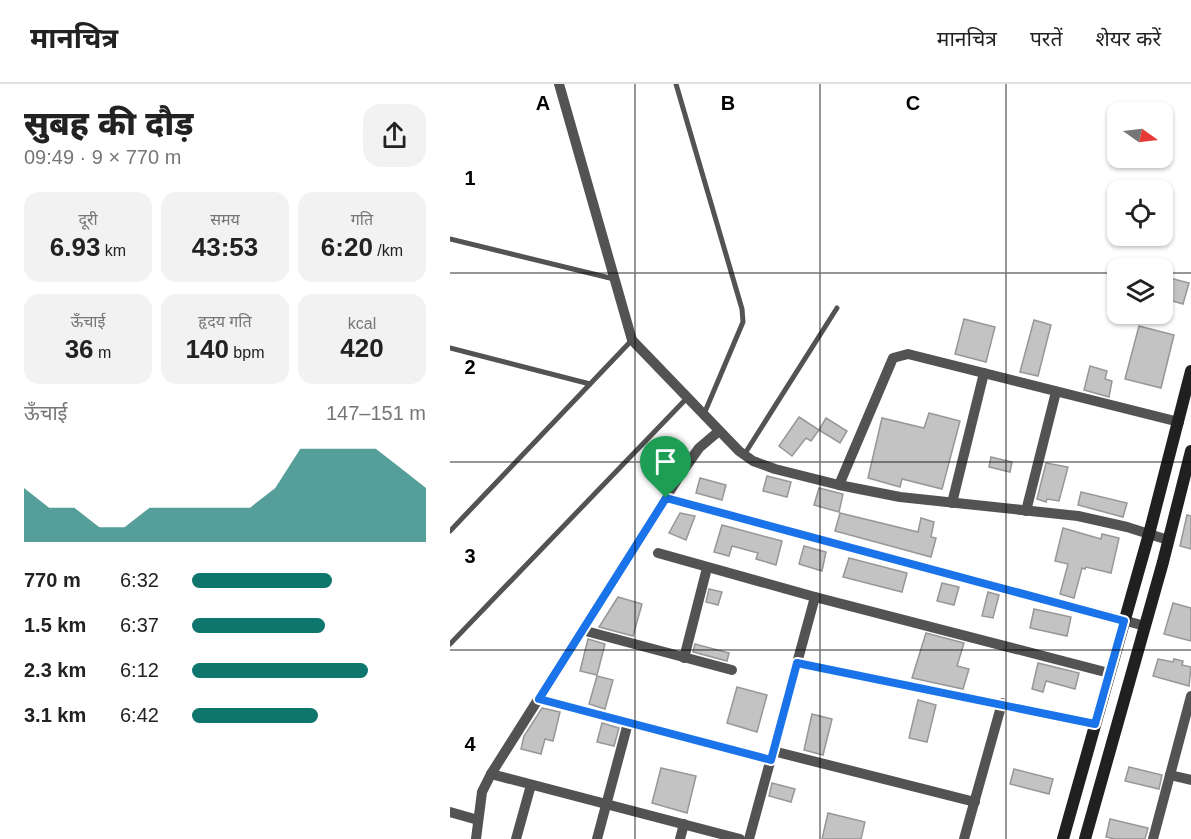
<!DOCTYPE html>
<html lang="hi">
<meta charset="utf-8">
<style>
body{margin:0;font-family:Helvetica,"Noto Sans Devanagari",sans-serif;background:#f2f2f2;color:#222;height:100vh;display:flex;flex-direction:column;font-size:22px;white-space:nowrap}
*{box-sizing:border-box;margin:0}
p{font-size:20px;color:#767676}
.icon{flex:none;width:33px;height:33px;fill:none;stroke:currentColor;stroke-width:2;stroke-linecap:round;stroke-linejoin:round}
.map{position:relative;flex:1;overflow:hidden}
.drawer{display:flex;flex-direction:column;background:#fff;width:450px}
.drawer>*{flex:none}
.needle{width:39px;rotate:104deg}
.fabs{position:absolute;left:657px;top:18px;display:grid;gap:12px}
.fabs a{display:grid;place-items:center;width:66px;height:66px;border-radius:12px;background:#fff;box-shadow:0 2px 4px #0004;font-size:30px}
.pin{position:absolute;display:grid;place-items:center;width:51px;height:51px;color:#fff;margin:-62px -26px;border-radius:50% 50% 50% 0;rotate:-45deg;box-shadow:0 0 6px #0007}
.pin .icon{rotate:45deg}
.round{display:grid;place-items:center;flex:none;width:63px;height:63px;border-radius:18px;background:#f2f2f2}
.headline{display:flex;align-items:center;justify-content:space-between;height:102px;padding:0 24px}
h1{font-size:33px;font-weight:800;line-height:45px}
.stats{display:grid;grid-template-columns:repeat(3,1fr);gap:9px;height:102px;padding:6px 24px}
.stats div{display:grid;align-content:center;border-radius:15px;background:#f2f2f2;text-align:center}
.stats b{font-size:26px;font-weight:800}
.stats small{font-size:16px;font-weight:400}
.stats p{font-size:16px}
.chart{height:168px;padding:12px 24px}
.chart p{display:flex;justify-content:space-between}
.chart svg{width:100%;height:108px;margin-top:6px;fill:#0f766e;opacity:.7}
ul{padding:0 24px;list-style:none;font-size:20px}
li{display:grid;grid-template-columns:96px 72px 1fr;align-items:center;height:45px}
li i{height:15px;border-radius:8px;background:#0f766e}
header{display:flex;align-items:center;gap:36px;box-sizing:border-box;height:84px;padding:0 30px;background:#fff;border-bottom:2px solid #e0e0e0}
header strong{font-size:28px}
nav{display:flex;gap:33px;margin-inline-start:auto;font-size:21px}
main{display:flex;flex:1;min-height:0}
.map>svg:first-child{display:block}
.building{fill:#c3c3c3;stroke:#979797;stroke-width:1.5}
.lines{fill:none;stroke-linecap:round;stroke-linejoin:round}
.service{stroke:#535353;stroke-width:5}
.minor{stroke:#535353;stroke-width:10}
.secondary{stroke:#202020;stroke-width:12}
.route-casing{stroke:#fff;stroke-width:12}
.route{stroke:#1a73e8;stroke-width:8}
.grid{fill:none;stroke:#000;stroke-width:1.5;stroke-opacity:0.55}
.grid-label{font-size:20px;text-anchor:middle;font-weight:bold;fill:#000;stroke:#fff;stroke-width:5;stroke-linejoin:round;paint-order:stroke}
</style>
<header>
<strong>मानचित्र</strong>
<nav><a>मानचित्र</a><a>परतें</a><a>शेयर करें</a></nav>
</header>
<main>
<section class="drawer">
<div class="headline"><div><h1>सुबह की दौड़</h1><p>09:49 · 9 × 770 m</p></div><a class="round"><svg class="icon" aria-label="share" viewBox="0 0 24 24"><path d="M12 15V3M7 8l5-5 5 5M5 13v7h14v-7"/></svg></a></div>
<div class="stats">
<div><p>दूरी</p><b>6.93<small> km</small></b></div>
<div><p>समय</p><b>43:53</b></div>
<div><p>गति</p><b>6:20<small> /km</small></b></div>
</div>
<div class="stats">
<div><p>ऊँचाई</p><b>36<small> m</small></b></div>
<div><p>हृदय गति</p><b>140<small> bpm</small></b></div>
<div><p>kcal</p><b>420</b></div>
</div>
<div class="chart"><p><span>ऊँचाई</span>147–151 m</p>
<svg viewBox="0 0 160 44" preserveAspectRatio="none"><path d="M0 44V22L10 30L20 30L30 38L40 38L50 30L60 30L70 30L80 30L90 30L100 22L110 6L120 6L130 6L140 6L150 14L160 22V44z"/></svg>
</div>
<ul>
<li><b>770 m</b>6:32<i style="width:60%"></i></li>
<li><b>1.5 km</b>6:37<i style="width:57%"></i></li>
<li><b>2.3 km</b>6:12<i style="width:75%"></i></li>
<li><b>3.1 km</b>6:42<i style="width:54%"></i></li>
</ul>
</section>
<div class="map">
<svg width="741" height="755" viewBox="0 0 741 755">
<rect width="100%" height="100%" fill="#fff"/>
<!-- building -->
<g class="building">
<polygon points="712,192 739,199 733,220 712,214"/>
<polygon points="514,235 545,243 536,278 505,270"/>
<polygon points="584,236 601,241 588,292 570,288"/>
<polygon points="689,242 724,251 711,304 675,295"/>
<polygon points="640,282 657,287 655,295 662,297 659,313 634,306"/>
<polygon points="479,329 510,337 492,405 452,395 450,403 418,394 432,334 474,344"/>
<polygon points="349,333 369,346 361,357 356,354 342,372 329,362"/>
<polygon points="376,334 397,347 390,359 369,346"/>
<polygon points="541,373 562,378 560,388 539,383"/>
<polygon points="596,379 618,383 609,417 597,415 596,418 587,415"/>
<polygon points="317,392 341,398 337,413 313,407"/>
<polygon points="250,394 276,401 272,416 246,409"/>
<polygon points="369,404 393,410 389,428 364,421"/>
<polygon points="631,408 677,419 673,433 628,421"/>
<polygon points="230,429 245,432 236,456 219,449"/>
<polygon points="390,429 468,448 471,434 484,438 481,453 486,454 481,473 385,447"/>
<polygon points="737,431 741,432 741,465 730,462"/>
<polygon points="272,441 332,457 326,481 306,475 308,469 282,462 279,472 264,468"/>
<polygon points="613,444 651,455 652,450 669,454 661,489 636,483 635,485 632,484 624,514 610,510 618,480 605,477"/>
<polygon points="354,462 376,468 372,487 349,480"/>
<polygon points="399,474 457,489 452,508 393,493"/>
<polygon points="492,499 509,503 504,521 487,517"/>
<polygon points="259,505 272,508 268,521 256,518"/>
<polygon points="538,508 549,511 543,534 532,532"/>
<polygon points="168,513 192,520 183,552 149,543"/>
<polygon points="723,519 741,524 741,557 714,550"/>
<polygon points="584,525 621,533 617,552 580,544"/>
<polygon points="476,549 514,559 507,582 519,585 513,605 462,594"/>
<polygon points="138,555 155,560 147,591 130,587"/>
<polygon points="245,560 279,569 277,577 243,568"/>
<polygon points="708,575 723,578 724,575 733,577 732,581 741,583 739,602 703,592"/>
<polygon points="588,579 629,589 625,605 596,597 593,608 582,605"/>
<polygon points="147,592 163,596 155,625 139,620"/>
<polygon points="287,603 317,611 307,648 277,639"/>
<polygon points="468,616 486,621 477,658 459,654"/>
<polygon points="92,624 110,628 103,657 95,655 91,670 71,665 74,652"/>
<polygon points="362,630 382,635 373,671 354,666"/>
<polygon points="152,639 169,644 164,662 147,658"/>
<polygon points="679,683 712,691 709,705 675,697"/>
<polygon points="211,684 246,692 237,729 202,719"/>
<polygon points="564,685 603,695 599,710 560,700"/>
<polygon points="322,699 345,705 341,718 319,712"/>
<polygon points="378,729 415,738 411,755 372,755"/>
<polygon points="660,735 698,744 695,755 665,755 656,753"/>
</g>
<g class="lines">
<!-- service -->
<g class="service">
<polyline points="226,0 292,225 293,238 254,330"/>
<polyline points="0,155 164,195"/>
<polyline points="0,264 140,300"/>
<polyline points="294,371 387,224"/>
<polyline points="0,447 182,256"/>
<polyline points="0,560 237,314"/>
</g>
<!-- minor -->
<g class="minor">
<polyline points="109,0 182,256 289,367 303,377 325,385 389,401 450,413 628,432 677,443 718,456"/>
<polyline points="389,401 443,274 458,270 729,338"/>
<polyline points="216,414 695,542"/>
<polyline points="502,419 534,289"/>
<polyline points="576,427 606,308"/>
<polyline points="208,469 365,513 659,589"/>
<polyline points="132,546 282,586"/>
<polyline points="234,574 257,484"/>
<polyline points="347,579 645,640"/>
<polyline points="89,615 321,676"/>
<polyline points="323,667 525,718"/>
<polyline points="41,690 290,755"/>
<polyline points="720,691 741,696"/>
<polyline points="0,728 28,736"/>
<polyline points="26,755 32,708 41,690 230,391 249,364 269,347"/>
<polyline points="66,755 81,701"/>
<polyline points="147,755 178,639"/>
<polyline points="230,755 234,740"/>
<polyline points="299,755 365,513"/>
<polyline points="514,755 552,619"/>
<polyline points="703,755 741,612"/>
</g>
<!-- secondary -->
<g class="secondary">
<polyline points="613,755 699,450 741,287"/>
<polyline points="635,755 713,478 741,367"/>
</g>
</g>
<g class="lines">
<!-- route casing -->
<g class="route-casing">
<polygon id="route" points="216,414 674,537 645,640 347,579 321,676 89,615"/>
</g>
<!-- route -->
<use href="#route" class="route"/>
</g>
<!-- grid -->
<path class="grid" d="M185,0V755M370,0V755M556,0V755M0,189H668M712,189H741M0,378H741M0,566H741"/>
<g class="grid-label">
<text x="93" y="26">A</text>
<text x="278" y="26">B</text>
<text x="463" y="26">C</text>
<text x="20" y="101">1</text>
<text x="20" y="290">2</text>
<text x="20" y="479">3</text>
<text x="20" y="667">4</text>
</g>
</svg>
<div class="fabs">
<a><svg class="needle" viewBox="-14 -14 28 28"><path d="M0-13l5 13h-10z" fill="#e53935"/><path d="M0 13l5-13h-10z" fill="#767676"/></svg></a>
<a><svg class="icon" aria-label="locate" viewBox="0 0 24 24"><circle cx="12" cy="12" r="6"/><path d="M12 2v4M12 18v4M2 12h4M18 12h4"/></svg></a>
<a><svg class="icon" aria-label="layers" viewBox="0 0 24 24"><path d="M12 4l9 5-9 5-9-5zM3 14l9 5 9-5"/></svg></a>
</div>
<div class="pin" style="left:216px;top:414px;background:#1e9e55"><svg class="icon" aria-label="arrive" viewBox="0 0 24 24"><path d="M6 21V4h12l-3 4 3 4H6"/></svg></div>
</div>
</main>
